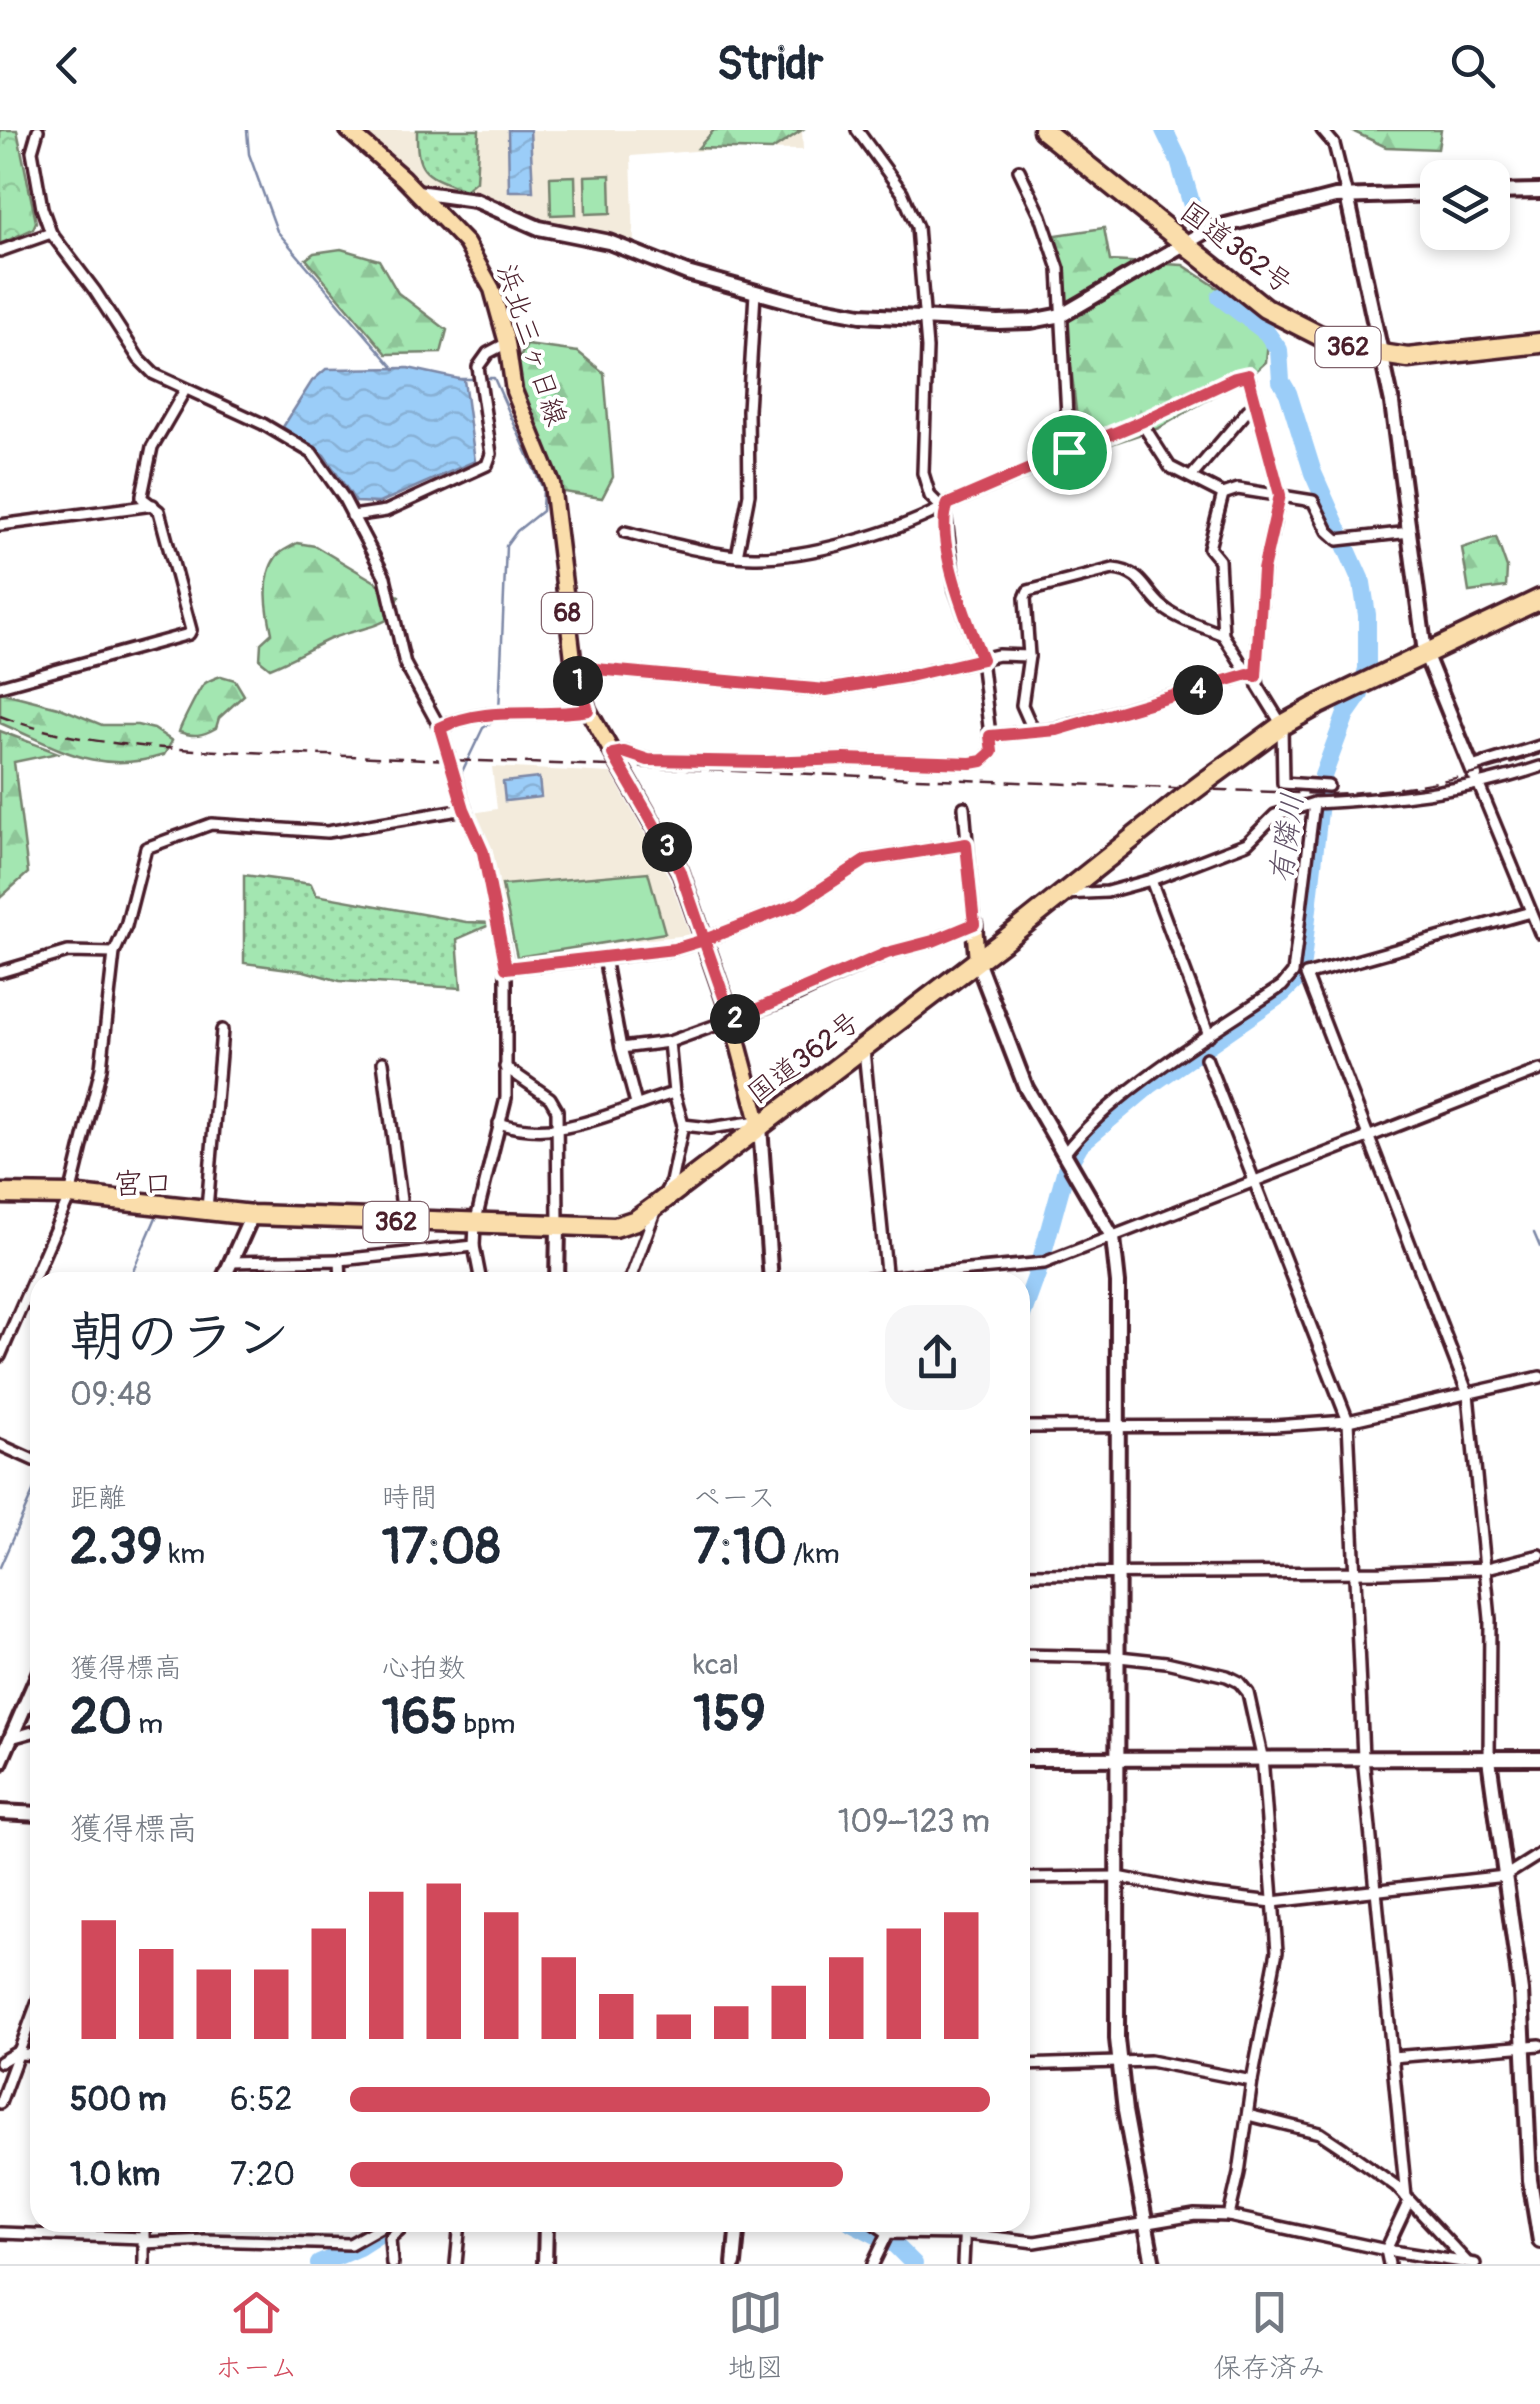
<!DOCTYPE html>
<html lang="ja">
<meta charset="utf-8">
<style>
body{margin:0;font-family:Pangolin,"Klee One",sans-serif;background:#f6f6f7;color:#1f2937;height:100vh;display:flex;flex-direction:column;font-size:38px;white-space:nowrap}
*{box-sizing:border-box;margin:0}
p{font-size:32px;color:#747a83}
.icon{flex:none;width:55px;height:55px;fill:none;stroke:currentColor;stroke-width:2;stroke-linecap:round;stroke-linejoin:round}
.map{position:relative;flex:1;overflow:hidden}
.panel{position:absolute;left:30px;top:1142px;width:1000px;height:960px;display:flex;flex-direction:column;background:#fff;border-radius:30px;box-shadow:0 5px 15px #0003}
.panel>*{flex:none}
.tools{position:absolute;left:1420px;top:30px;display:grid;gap:20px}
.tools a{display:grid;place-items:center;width:90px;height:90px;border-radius:20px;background:#fff;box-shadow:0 5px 15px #0003;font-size:50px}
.pin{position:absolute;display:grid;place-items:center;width:85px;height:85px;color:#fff;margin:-42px;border:5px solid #fff;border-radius:50%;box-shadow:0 2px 10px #0007}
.km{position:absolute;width:50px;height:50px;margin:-25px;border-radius:50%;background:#222;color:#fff;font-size:28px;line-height:50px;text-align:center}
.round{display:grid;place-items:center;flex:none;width:105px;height:105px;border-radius:30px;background:#f6f6f7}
.headline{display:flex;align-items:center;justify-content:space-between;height:170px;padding:0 40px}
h1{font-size:55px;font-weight:700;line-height:75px}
.figures{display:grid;grid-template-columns:repeat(3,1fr);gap:15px;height:170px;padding:10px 40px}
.figures div{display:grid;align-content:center}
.figures b{font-size:50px;font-weight:700}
.figures small{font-size:28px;font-weight:400}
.figures p{font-size:28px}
.chart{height:280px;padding:20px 40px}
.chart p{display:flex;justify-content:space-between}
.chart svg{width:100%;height:180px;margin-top:10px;stroke:#d1495b;stroke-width:6}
ul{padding:0 40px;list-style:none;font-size:32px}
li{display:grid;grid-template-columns:160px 120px 1fr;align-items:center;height:75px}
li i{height:25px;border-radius:12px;background:#d1495b}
header{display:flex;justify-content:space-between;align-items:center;height:130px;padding:0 40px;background:#fff;font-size:45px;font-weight:700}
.menu{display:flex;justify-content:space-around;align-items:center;height:140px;border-top:2px solid #e0e1e3;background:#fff;font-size:28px;color:#747a83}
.menu a{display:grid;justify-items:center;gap:5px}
.menu .current{color:#d1495b}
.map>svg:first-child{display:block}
.built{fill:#f3ebdc}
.grass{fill:url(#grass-dots);stroke:#76826e;stroke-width:2.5}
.forest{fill:url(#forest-firs);stroke:#76826e;stroke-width:2.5}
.park{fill:url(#park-crowns);stroke:#76826e;stroke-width:2.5}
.pitch{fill:#a3e6b1;stroke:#76826e;stroke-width:2.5}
.water{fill:url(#water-waves);stroke:#7b87a6;stroke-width:2.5}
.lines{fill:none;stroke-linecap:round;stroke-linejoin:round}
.stream{stroke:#7b87a6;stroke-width:2.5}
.river{stroke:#9bcdf8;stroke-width:18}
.street-casing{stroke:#4a1f2b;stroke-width:16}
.secondary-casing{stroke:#4a1f2b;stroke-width:20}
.primary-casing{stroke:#4a1f2b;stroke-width:21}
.highway-casing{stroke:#4a1f2b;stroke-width:25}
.street{stroke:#fff;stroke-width:9}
.secondary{stroke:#fff;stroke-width:12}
.primary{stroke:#faddab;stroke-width:14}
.highway{stroke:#faddab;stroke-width:18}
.rail{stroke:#4a1f2b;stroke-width:2.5;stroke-dasharray:15 8;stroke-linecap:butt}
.highway-bridge-casing{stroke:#4a1f2b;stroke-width:25;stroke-linecap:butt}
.highway-bridge{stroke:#faddab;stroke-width:18}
.route-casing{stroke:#fff;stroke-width:20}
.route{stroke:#d1495b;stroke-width:12}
.labels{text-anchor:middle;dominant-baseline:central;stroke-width:8;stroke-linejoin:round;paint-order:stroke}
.shield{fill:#fff;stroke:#80626b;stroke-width:2.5}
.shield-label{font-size:25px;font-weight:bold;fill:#4a1f2b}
.street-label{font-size:28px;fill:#4a1f2b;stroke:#fff}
.water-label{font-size:30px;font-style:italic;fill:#625368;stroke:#fff}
.neighbourhood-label{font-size:30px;fill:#4a1f2b;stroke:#fff}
</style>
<header><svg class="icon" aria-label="back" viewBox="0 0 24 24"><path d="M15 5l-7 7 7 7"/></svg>Stridr<svg class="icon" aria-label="search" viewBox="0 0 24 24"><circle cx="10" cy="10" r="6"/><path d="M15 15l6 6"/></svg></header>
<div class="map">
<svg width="1540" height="2134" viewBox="0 0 1540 2134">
<defs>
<pattern id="grass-dots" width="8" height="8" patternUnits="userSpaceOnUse" patternTransform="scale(2.5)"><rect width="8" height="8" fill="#a3e6b1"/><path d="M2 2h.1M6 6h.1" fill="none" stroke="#8ec598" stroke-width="1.8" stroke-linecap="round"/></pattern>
<pattern id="forest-firs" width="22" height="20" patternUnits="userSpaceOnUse" patternTransform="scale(2.5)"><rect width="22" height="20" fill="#a3e6b1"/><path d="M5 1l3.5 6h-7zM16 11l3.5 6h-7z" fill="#8ec598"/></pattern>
<pattern id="park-crowns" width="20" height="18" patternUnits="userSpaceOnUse" patternTransform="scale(2.5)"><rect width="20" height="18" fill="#a3e6b1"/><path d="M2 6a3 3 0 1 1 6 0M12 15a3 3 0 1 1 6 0" fill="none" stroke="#8ec598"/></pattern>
<pattern id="water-waves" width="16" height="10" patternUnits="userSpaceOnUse" patternTransform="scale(2.5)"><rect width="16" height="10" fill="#9bcdf8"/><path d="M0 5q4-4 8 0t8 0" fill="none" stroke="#87b0d5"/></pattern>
</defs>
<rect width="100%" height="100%" fill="#fff"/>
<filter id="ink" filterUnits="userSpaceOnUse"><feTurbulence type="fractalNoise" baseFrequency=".01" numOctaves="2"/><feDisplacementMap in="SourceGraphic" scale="20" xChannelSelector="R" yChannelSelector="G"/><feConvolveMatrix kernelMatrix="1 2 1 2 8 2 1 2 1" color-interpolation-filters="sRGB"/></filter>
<g filter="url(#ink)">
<!-- built -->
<g class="built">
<polygon points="355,0 802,0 803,20 720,19 631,26 634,115 611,105 534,89 493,68 474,61 422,53 411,48"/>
<polygon points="492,637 611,643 670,749 690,805 520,822 473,683 497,679"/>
</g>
<!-- grass -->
<g class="grass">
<path d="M417,0H479L476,51L465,60C426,45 416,45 417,0Z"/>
<polygon points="244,745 311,754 316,765 466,792 494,793 457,809 461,858 340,851 304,841 244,833"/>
</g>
<!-- forest -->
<g class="forest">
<polygon points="714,0 802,0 772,20 698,18"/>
<polygon points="1350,0 1441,0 1438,19 1386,17"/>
<polygon points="1104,98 1110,131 1183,135 1230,166 1269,199 1266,232 1255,242 1159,298 1081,324 1056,105"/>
<polygon points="341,119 379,130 398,163 447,200 441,223 387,224 306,129 314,123"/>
<polygon points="527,215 578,222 604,243 613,347 602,368 558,361 528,296 517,232"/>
<polygon points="1496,407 1507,438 1506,457 1469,462 1462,418"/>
<path d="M297,413L315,416L399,466L393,486C375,499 351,500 330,509C310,518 291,530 270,538L260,530L261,513L272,503C267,481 261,447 276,427C280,421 291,417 297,413Z"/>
<path d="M221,546L235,550L244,565L219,588L216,598C202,606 194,607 179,602C180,597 200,557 204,554C209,550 215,548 221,546Z"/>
<path d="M0,562L58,577L102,595H137L154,599L172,611L164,625C97,646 59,618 0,593Z"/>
<polygon points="0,601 58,623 14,632 28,743 0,768"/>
</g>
<!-- park -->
<polygon class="park" points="0,0 17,0 36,92 33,99 0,114"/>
<!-- pitch -->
<g class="pitch">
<polygon points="610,45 611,83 586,84 585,46"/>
<polygon points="575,46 576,84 551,85 550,47"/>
<polygon points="648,742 665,803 517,827 502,755"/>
</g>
<!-- water -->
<g class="water">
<polygon points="508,0 530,0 533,61 509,61"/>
<polygon points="408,238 464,250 475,331 379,373 356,372 324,325 283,297 312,251 326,239"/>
<polygon points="539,648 541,667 505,671 503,652"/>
</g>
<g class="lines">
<!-- stream -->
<g class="stream">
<polyline points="247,0 249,24 277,101 395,239"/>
<polyline points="483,248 494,248 543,359 542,381 517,401 506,416 499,582"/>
<polyline points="458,249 475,249"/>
<polyline points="459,648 483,598 496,589"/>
<polyline points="468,674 485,708 488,722"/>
<polyline points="494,755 513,834"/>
<polyline points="512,938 512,842"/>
<polyline points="507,992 512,949"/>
<polyline points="492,1045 503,999"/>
<polyline points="1534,1103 1540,1117"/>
<polyline points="128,1152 157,1085"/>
<polyline points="0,1437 40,1346"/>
</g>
<!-- river -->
<g class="river">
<polyline points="1164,0 1179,31 1193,79"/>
<polyline points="1020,1191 1037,1144 1066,1039 1080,1014 1150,955 1283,863 1295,851 1302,832 1323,646 1346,584 1360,564 1367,539 1367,485 1362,453 1313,343 1288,263 1281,251 1279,220 1266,202 1220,167"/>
<polyline points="851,2092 894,2114 914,2134"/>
<polyline points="319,2134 359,2117 398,2092"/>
</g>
<!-- street casing -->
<g class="street-casing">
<g id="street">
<polyline points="38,0 32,21 42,78 51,103 95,161 139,229 154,244 263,294 312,323 343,367 385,447 405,534 440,598 465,679 483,722 506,832 506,968 475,1094 474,1116 481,1152"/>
<polyline points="857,0 902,62 917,97 927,218 923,343 930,366 945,381"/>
<polyline points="1322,0 1334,14 1347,66"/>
<polyline points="1019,40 1041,86 1059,139 1069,322"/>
<polyline points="0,121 51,103"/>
<polyline points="1141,292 1170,337 1223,364 1238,359 1313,371 1328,401 1338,410 1410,402"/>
<polyline points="1191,347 1248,280 1257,277"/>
<polyline points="1223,364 1209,418 1219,430 1223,505 1248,544"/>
<path d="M945,381L948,374C1045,334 1141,293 1235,248L1248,245L1280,365L1263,440L1256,545L1258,556L1282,595L1283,653L1328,656"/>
<polyline points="352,386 386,381 487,335 491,324 478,237 488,223 507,213"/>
<polyline points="0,395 153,375"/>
<path d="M625,402C666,412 711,426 754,427C807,428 893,403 940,379"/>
<polyline points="737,426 749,364 748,280 755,163"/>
<polyline points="574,537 825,560 909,546 998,525 1029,526"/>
<polyline points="0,556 189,504 191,500 159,381 142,368 142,365 152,317 185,260"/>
<path d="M440,598C489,574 537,589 588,580"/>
<path d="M1034,602L1022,575L1029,526L1025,468L1028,461L1113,439C1143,442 1144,461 1163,477C1178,490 1205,497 1223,505"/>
<polyline points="990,606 1057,599 1248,544 1256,545"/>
<polyline points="613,624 624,622 648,630 766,633 843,629 971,633 982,631 992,622 981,529 955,460 945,381"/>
<polyline points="1472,637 1540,616"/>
<polyline points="1478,653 1540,803"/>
<path d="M1314,673C1392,669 1465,662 1540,637"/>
<polyline points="1151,750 1209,905"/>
<path d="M1064,764L1107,762L1151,750L1247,713L1275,685L1314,673L1293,843L1282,856C1215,901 1112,961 1064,1024"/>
<polyline points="604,828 675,819 704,810 800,773 866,730 966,714"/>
<polyline points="506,838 604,828 621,918 636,974"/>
<polyline points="0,842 68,822 114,823"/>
<polyline points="621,918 669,912"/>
<polyline points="864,920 887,1152"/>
<polyline points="1206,928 1348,1291 1363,1627 1406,2067"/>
<polyline points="383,932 404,1093"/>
<polyline points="505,937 550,968 557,980 558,1094"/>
<path d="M499,993C559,1014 618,979 674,963L669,912L789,869L887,823L933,811L974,794L964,677"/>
<polyline points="683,995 710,998 758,991"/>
<polyline points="666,1061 671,1052 683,995 674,963"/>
<polyline points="207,1079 222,900"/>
<polyline points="340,1130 474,1116"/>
<polyline points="232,1132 340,1130 341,1152"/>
<polyline points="629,1152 656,1079"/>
<polyline points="841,1152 1044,1133 1540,940"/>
<polyline points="0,1226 70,1065 101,938 114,823 126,796 146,718 211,694 327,702 465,679"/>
<polyline points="1020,1297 1274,1296 1348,1291 1540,1247"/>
<polyline points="0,1315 40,1333"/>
<polyline points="1020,1444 1382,1442 1487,1438 1540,1425"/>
<polyline points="1020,1525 1119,1527 1166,1532 1227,1546 1239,1552 1248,1563 1262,1626 1277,1821 1252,1951 1239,2043 1229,2086"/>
<polyline points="11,1608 40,1600"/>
<polyline points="1489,1629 1490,1489 1468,1264 1306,845 1531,782"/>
<polyline points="1020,1748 1118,1747 1205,1764 1273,1772 1505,1746 1540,1724"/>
<polyline points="20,1924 40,1925"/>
<polyline points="1392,1927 1540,1915"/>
<polyline points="0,1932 19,1921"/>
<polyline points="1020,1935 1150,1931 1252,1951"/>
<polyline points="0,1973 40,1865"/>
<polyline points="1248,1985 1320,2003 1344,2019 1396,2056 1466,2131"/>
<polyline points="872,2092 888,2103"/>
<polyline points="0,2103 144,2108"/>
<polyline points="143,2113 205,2110 350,2114 389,2092"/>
<polyline points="144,2134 144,2092"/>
<polyline points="392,2134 390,2108 408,2092"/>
<polyline points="456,2134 460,2092"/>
<polyline points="873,2134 888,2103 966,2104 1035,2112 1195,2085 1229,2086 1386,2120 1475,2134"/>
<polyline points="963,2134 965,2092"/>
<polyline points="1389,2134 1386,2120 1409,2071"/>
</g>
</g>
<!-- secondary casing -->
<g class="secondary-casing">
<g id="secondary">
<polyline points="417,62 475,70 539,98 609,112 687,143 796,173 861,185 998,192 1031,191 1062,185 1210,99 1335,67 1438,64"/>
<polyline points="1492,62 1540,61"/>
<polyline points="1347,66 1392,273 1425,523 1475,646"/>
<polyline points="977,831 1026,958 1113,1108 1118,1153 1117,1909 1125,1981 1153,2134"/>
<polyline points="760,996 771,1152"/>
<polyline points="222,1152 252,1085"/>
<polyline points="557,1152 558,1097"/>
<polyline points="1020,1629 1540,1628"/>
<polyline points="1489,1629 1521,1861 1530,2050 1540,2111"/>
<polyline points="0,1633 40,1541"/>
<polyline points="0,1682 40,1684"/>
<polyline points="545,2134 546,2092"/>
<polyline points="734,2134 738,2092"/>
</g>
</g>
<!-- primary casing -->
<g class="primary-casing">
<g id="primary">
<polyline points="348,0 403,48 466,113 492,159 507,213 514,261 552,354 574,537 588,580 680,741 732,891 760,996"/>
<polyline points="974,794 977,831"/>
</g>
</g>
<!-- highway casing -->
<g class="highway-casing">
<g id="highway">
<polyline points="1043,0 1265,178 1328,210 1369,222 1408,228 1540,213"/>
<polyline points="1207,650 1282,595 1318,575 1540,469"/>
<polyline points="0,1064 70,1065 252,1085 615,1097 636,1090 658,1074 1002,812 1183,668"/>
</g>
</g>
<!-- street -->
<use href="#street" class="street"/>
<!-- secondary -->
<use href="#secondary" class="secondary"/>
<!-- primary -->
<use href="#primary" class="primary"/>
<!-- highway -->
<use href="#highway" class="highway"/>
<!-- rail -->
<path class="rail" d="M0,586C62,610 129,616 195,620L1327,664C1406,661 1465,649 1540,624"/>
<!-- highway-bridge casing -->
<g class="highway-bridge-casing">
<polyline id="highway-bridge" points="1183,668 1207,650"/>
</g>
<!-- highway-bridge -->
<use href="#highway-bridge" class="highway-bridge"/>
</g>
</g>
<g class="lines" filter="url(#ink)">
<!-- route casing -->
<g class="route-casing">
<path id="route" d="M1069,322L948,374C933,408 968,494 982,529L909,546L826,560L574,537L588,580C538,589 489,574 440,598L464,679L483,722L506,838L674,819L704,810L732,890L887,823L933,811L974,794L966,714L866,730L800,773L704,810L680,740L613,624L624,622L648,630L766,632L844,629L971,633L982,631L992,622L990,606L1057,600L1248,544L1256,546L1263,440L1280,365L1248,245L1235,248L1141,292L1069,322"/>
</g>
<!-- route -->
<use href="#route" class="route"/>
</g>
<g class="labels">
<!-- shield labels -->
<g class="shield">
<rect x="1315.5" y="197" width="65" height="40" rx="8"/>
<rect x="542" y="463" width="50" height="40" rx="8"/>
<rect x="363.5" y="1072" width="65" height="40" rx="8"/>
</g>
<g class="shield-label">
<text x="1348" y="217">362</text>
<text x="567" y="483">68</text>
<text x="396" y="1092">362</text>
</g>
<!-- street labels -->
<g class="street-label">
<text transform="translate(1236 118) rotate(37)">国道362号</text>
<text transform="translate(531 215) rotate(72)">浜北三ヶ日線</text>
<text transform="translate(804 928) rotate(-37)">国道362号</text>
</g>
<!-- water labels -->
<g class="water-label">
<text transform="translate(1287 708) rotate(-82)">有隣川</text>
</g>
<!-- neighbourhood labels -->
<g class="neighbourhood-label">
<text x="143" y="1054">宮口</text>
</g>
</g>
</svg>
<div class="tools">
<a><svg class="icon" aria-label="layers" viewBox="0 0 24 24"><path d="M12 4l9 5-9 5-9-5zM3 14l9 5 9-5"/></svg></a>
</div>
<div class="pin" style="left:1069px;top:322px;background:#1e9e55"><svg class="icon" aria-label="arrive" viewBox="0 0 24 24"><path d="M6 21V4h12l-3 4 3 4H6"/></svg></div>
<b class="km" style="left:578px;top:551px">1</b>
<b class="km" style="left:735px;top:889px">2</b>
<b class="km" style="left:667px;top:717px">3</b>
<b class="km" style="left:1198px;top:560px">4</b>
<section class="panel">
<div class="headline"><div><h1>朝のラン</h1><p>09:48</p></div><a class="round"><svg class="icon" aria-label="share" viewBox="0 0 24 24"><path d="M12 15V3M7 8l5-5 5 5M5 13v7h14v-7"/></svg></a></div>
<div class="figures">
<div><p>距離</p><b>2.39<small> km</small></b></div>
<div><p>時間</p><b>17:08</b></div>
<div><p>ペース</p><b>7:10<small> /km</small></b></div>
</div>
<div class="figures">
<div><p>獲得標高</p><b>20<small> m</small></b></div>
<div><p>心拍数</p><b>165<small> bpm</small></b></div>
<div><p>kcal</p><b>159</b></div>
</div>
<div class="chart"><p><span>獲得標高</span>109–123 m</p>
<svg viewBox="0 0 160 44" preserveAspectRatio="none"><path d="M5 44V15M15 44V22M25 44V27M35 44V27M45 44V17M55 44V8M65 44V6M75 44V13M85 44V24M95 44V33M105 44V38M115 44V36M125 44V31M135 44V24M145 44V17M155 44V13"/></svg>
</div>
<ul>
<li><b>500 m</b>6:52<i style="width:100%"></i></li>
<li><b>1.0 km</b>7:20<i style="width:77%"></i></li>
</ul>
</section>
</div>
<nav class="menu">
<a class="current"><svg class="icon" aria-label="home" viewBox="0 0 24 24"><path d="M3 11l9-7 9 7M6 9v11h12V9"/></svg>ホーム</a>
<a><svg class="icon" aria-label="map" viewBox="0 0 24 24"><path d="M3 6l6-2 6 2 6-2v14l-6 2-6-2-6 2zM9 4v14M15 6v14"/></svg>地図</a>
<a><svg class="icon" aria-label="saved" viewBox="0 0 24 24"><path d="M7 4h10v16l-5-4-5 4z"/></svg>保存済み</a>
</nav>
